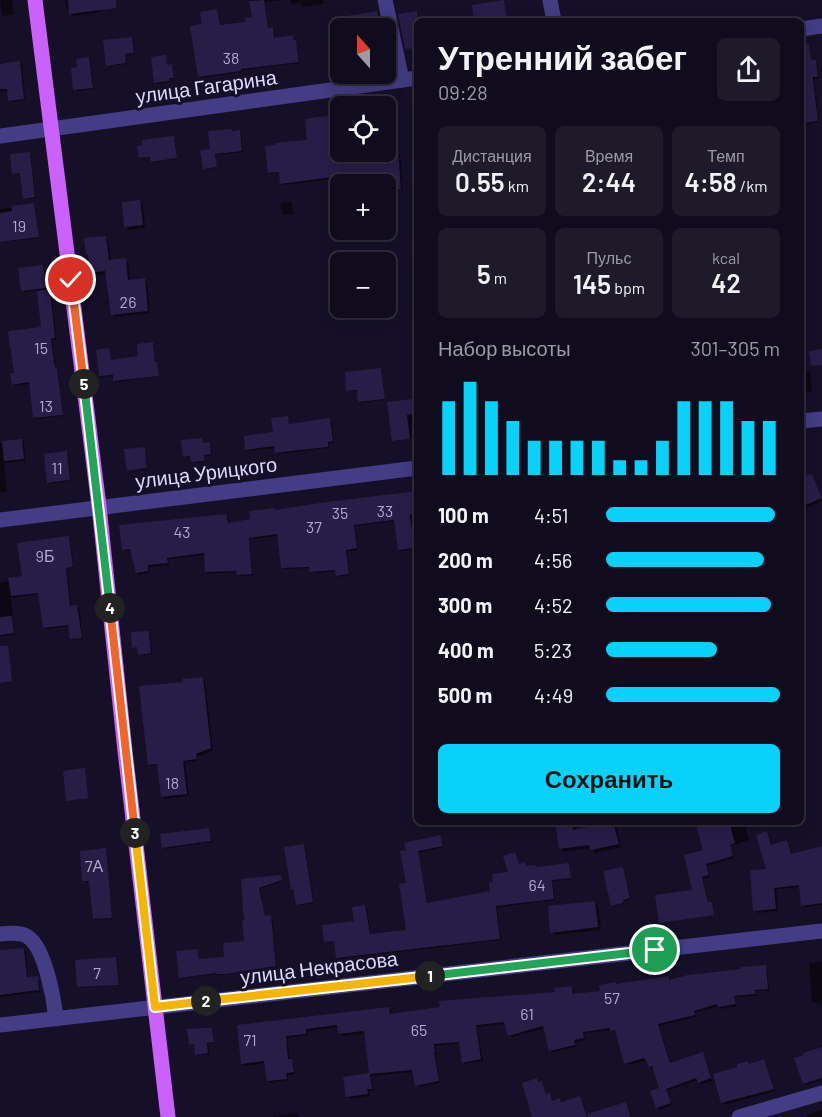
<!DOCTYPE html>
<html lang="ru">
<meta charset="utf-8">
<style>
body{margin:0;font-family:Barlow,sans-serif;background:#1e1a2a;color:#f1f3f6;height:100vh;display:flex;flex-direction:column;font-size:22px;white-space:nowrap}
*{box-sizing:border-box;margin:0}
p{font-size:20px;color:#9c9ba4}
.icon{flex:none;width:33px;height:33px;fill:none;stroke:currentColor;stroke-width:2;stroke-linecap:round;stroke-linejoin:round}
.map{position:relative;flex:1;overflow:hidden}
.panel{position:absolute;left:414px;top:18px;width:390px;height:807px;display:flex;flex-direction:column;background:#100c1d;border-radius:9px;box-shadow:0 3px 15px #0003,0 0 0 2px #302c3b}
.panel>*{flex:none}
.needle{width:39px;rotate:339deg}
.tools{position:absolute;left:330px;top:18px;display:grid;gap:12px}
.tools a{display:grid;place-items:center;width:66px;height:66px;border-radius:9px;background:#100c1d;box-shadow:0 3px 15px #0003,0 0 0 2px #302c3b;font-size:30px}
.pin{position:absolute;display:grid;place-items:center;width:51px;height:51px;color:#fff;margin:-26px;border:3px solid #fff;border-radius:50%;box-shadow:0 2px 6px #0007}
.km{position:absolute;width:30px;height:30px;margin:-15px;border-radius:50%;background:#222;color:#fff;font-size:16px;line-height:30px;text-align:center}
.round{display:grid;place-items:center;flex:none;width:63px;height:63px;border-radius:9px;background:#1e1a2a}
.head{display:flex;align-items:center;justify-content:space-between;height:102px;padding:0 24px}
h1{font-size:33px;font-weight:600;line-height:45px}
.metrics{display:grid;grid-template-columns:repeat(3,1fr);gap:9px;height:102px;padding:6px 24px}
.metrics div{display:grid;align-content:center;border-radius:9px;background:#1e1a2a;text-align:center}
.metrics b{font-size:26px;font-weight:600}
.metrics small{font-size:16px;font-weight:400}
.metrics p{font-size:16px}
.chart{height:168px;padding:12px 24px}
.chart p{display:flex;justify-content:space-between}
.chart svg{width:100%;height:108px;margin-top:6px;stroke:#08d2f9;stroke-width:6}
.action{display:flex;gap:12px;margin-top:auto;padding:12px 24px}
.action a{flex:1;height:69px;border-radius:9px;background:#08d2f9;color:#111;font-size:24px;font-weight:600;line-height:69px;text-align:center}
ul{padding:0 24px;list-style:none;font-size:20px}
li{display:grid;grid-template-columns:96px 72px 1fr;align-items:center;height:45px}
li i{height:15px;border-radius:8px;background:#08d2f9}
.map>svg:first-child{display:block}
.shadow{fill:#0007}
.building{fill:#281d47}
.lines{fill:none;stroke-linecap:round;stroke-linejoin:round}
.minor{stroke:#443c84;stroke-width:15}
.major{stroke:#cb61fb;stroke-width:15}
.split-1-casing{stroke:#fff;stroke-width:12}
.split-2-casing{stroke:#fff;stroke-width:12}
.split-3-casing{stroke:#fff;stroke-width:12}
.split-4-casing{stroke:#fff;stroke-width:12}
.split-5-casing{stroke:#fff;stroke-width:12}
.split-6-casing{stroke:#fff;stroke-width:12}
.split-1{stroke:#22a559;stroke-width:8}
.split-2{stroke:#f5b400;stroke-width:8}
.split-3{stroke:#f5b400;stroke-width:8}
.split-4{stroke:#f0652b;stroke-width:8}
.split-5{stroke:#22a559;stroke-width:8}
.split-6{stroke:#f0652b;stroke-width:8}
.labels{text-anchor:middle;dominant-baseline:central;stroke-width:6;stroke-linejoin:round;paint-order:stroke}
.number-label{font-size:16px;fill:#b0a8d0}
.street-label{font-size:20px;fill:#ded7fe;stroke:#151027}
</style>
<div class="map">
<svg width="822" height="1117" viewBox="0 0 822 1117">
<rect width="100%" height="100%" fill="#151027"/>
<!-- shadow -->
<g class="shadow">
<polygon points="0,0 12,0 14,14 4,16 2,14"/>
<polygon points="65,0 97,0 100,3 101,12 74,16 67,10"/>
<polygon points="251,0 286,0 265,2 268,30 272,29 274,31 275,39 293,36 294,38 295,42 297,43 300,63 242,70 242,72 201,78 199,76 203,25 217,10 218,12 220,27 247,23 253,18"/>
<polygon points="290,0 323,0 324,4 303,7 301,3 292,4"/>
<polygon points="377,12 381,28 340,28 340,36 337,19"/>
<polygon points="132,39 133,40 135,54 126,55 127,64 109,66 107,65"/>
<polygon points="165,57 167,66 171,65 173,67 174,79 169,79 169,82 157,84 155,82"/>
<polygon points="801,57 817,63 819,78 814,79 814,83 819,122 801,125"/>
<polygon points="89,59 90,60 94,89 76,91 75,90 79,69"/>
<polygon points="20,62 22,64 25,100 12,102 10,100 9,90 1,91 0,90 0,65"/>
<polygon points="386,110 389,112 392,132 386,133"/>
<polygon points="340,116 340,152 379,152 379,156 398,153 400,155 402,190 386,191 386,184 353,184 352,177 283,185 282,183 281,173 271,174 269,172 309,141 306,120"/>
<polygon points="233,132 239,132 241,133 243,152 215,155 217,168 206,169 204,168 212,150"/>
<polygon points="173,138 175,139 177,159 153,162 152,157 142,159 141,157"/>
<polygon points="30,154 31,155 36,198 26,199 24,198 22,173 15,174 13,173"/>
<polygon points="139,201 143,205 145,228 129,230 126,226"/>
<polygon points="291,202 294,214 283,215 280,203"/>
<polygon points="34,205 35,206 39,238 3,242 0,227 0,209"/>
<polygon points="105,237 108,240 111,262 125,260 128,263 130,281 144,280 147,282 150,313 115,317 112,314 107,274 94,275 92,272 90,256"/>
<polygon points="42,266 44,268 47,291 50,291 52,293 56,340 52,340 56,369 58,371 63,416 36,419 34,418 30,384 15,386 13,385 15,374 43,328 38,290 24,292 23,291"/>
<polygon points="152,343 154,345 156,364 158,365 159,376 116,382 114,376 102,377 100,376 109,350 111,361 140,358"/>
<polygon points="380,369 382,371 385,400 360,403 359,401 358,391 349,391 348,390"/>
<polygon points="809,371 810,373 812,392 801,394 801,372"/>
<polygon points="417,400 417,438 395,441 393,440 389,403"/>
<polygon points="287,417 289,419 290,426 330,420 332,422 334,443 329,443 329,448 278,454 276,448 249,451 247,449 274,434"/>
<polygon points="202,439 203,444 209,444 211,445 212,455 205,456 205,462 194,463 192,457 186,458 185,457"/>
<polygon points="22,440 24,442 25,461 4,463 7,492 0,492 0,443"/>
<polygon points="144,449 146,450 148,469 130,471 128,470"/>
<polygon points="67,453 68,454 71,481 50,484 48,482"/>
<polygon points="801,460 803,478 812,475 822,497 822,501 801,510"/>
<polygon points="417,492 417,516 412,516 416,549 401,551 399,549 396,521 355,526 358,550 347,551 350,575 339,577 337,571 313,573 311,568 284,569 282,567 279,536 250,539 253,575 240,576 238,572 208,574 206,572 205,555 168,559 169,565 149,567 149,572 139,575 137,573 132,550 126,551 124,549 226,516 228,518 229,525 252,521 276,511"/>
<polygon points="69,538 70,539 74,568 67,569 71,607 77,607 79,608 83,639 73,640 72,639 70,626 46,629 44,627 40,594 11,598 15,635 0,636 0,583 23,578"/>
<polygon points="149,632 150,633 152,654 141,655 139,648 134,647"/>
<polygon points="202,678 205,681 213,751 198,756 198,761 185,762 189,796 164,799 162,797 158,765 151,766 149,764 184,683"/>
<polygon points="556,822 573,822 575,824 576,831 613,823 616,826 621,847 595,853 592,848 563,852 560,848"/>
<polygon points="697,822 744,822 749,840 730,846 734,858 707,866 710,877 703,879 709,904 711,903 713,905 714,914 660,921 694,891 705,851"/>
<polygon points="209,829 212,842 165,849 163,847"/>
<polygon points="767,833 769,835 772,846 786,842 788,844 792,856 822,849 822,905 804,907 802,905 800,887 776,889 778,911 757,913 755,911 768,870"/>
<polygon points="440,837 443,847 418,853 428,905 492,892 510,873 515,854 519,865 524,864 527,868 537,869 569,865 570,867 571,879 553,881 555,900 497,907 501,940 339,959 337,958 365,906 367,908 371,936 408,931 408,885 402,853"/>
<polygon points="304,846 305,847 314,903 299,905 292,889"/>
<polygon points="105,850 106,851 112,919 96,920 94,919 91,881 85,882 84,880"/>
<polygon points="623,868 631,899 623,901 624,904 613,906 612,905"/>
<polygon points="280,876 283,881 260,889 265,917 270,917 272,918 277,967 228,974 219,975 217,974 182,978 181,977 198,950 200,960 226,958 245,942 247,922 242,880"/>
<polygon points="595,902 598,905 601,930 555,935 552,932"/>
<polygon points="24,949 26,951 28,978 37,978 39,980 40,992 0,997 0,952"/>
<polygon points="116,958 117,960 120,985 80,988 79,987"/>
<polygon points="822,961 822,1009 820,1002 814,1003 812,1002 809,963"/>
<polygon points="765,967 767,969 769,990 757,991 757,996 735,997 737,1006 721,1009 719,1006 695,1013 696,1017 659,1026 671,1064 702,1054 704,1056 712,1081 701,1084 698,1080 667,1091 672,1105 660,1110 658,1108 652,1092 661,1089 654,1068 652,1069 650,1067 647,1060 628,1065 626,1063 617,1032 614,1032 612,1030 584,1033 585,1040 575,1042 576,1047 552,1052 550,1050 545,1028 512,1037 510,1035 506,1024 477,1027 483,1061 466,1064 463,1062 460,1043 435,1046 437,1054 435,1055 440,1083 419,1087 417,1085 414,1072 371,1076 373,1091 369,1091 369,1096 350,1099 347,1097 345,1078 370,1075 366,1033 342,1036 340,1034 339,1027 307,1031 308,1035 287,1038 290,1060 293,1062 295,1074 288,1075 288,1080 271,1083 268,1081 266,1063 245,1066 242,1064 239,1026 388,1008 391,1010 391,1016 556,993 571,988 574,990 574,995 602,992 616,985 668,977 671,981"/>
<polygon points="212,1029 213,1031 214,1043 208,1044 209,1054 198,1055 196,1045 191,1045 190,1044"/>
<polygon points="822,1046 822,1079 806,1085 804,1084 818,1050 818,1048"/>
<polygon points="764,1061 766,1063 775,1091 725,1105 723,1103 714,1075"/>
<polygon points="536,1080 544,1085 547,1095 549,1095 551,1097 553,1102 560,1100 562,1102 580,1098 582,1100 587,1116 626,1104 628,1106 632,1117 534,1117"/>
<polygon points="822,1110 822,1117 807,1117 806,1115"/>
<polygon points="297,1113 299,1117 273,1117 273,1116"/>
</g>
<!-- building -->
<g class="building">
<polygon points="68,0 116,0 116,8 69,14"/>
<polygon points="264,0 268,28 273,27 274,38 293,35 294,40 296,40 299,62 241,69 241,71 198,77 190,26 202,24 200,12 217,9 220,25 245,22 245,18 252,17 249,1"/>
<polygon points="504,0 507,21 474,21 472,5"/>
<polygon points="377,11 381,28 337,28 335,18"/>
<polygon points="417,11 417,48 405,49 398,14"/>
<polygon points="132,37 134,53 125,54 126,63 106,66 103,40"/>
<polygon points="809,44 811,60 816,60 818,77 813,77 813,80 818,121 805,123 801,94 801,45"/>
<polygon points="166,55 167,65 172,64 174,78 169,78 169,81 154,83 151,57"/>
<polygon points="89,57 93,88 73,90 71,68 77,67 76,59"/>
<polygon points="20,61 24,99 8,101 7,89 0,89 0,64"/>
<polygon points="333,115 338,152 386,152 386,149 398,148 401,189 386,190 386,175 364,178 363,173 280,184 279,172 268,173 265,146 275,145 275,143 307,140 305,119"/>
<polygon points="232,129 232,131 240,130 242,151 215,154 217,167 203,169 200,150 210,149 208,131"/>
<polygon points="174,136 177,158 151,162 150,157 139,158 137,146 142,145 142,140"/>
<polygon points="30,152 35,197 23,199 20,173 12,174 10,154"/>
<polygon points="140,200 143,225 124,227 122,202"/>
<polygon points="34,203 39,237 0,242 0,213 12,211 11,206"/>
<polygon points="106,236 109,260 126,258 128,280 145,278 148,311 111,315 105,271 90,273 88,254 86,254 84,238"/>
<polygon points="43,265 46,288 21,291 18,268"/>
<polygon points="50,289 55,338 51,339 55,368 57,368 63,415 33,418 29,382 12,385 10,373 14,373 8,332 9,331 41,327 37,291"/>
<polygon points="153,342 155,362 157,362 159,376 113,381 113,375 99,376 96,350 109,348 111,360 138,356 137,344"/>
<polygon points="822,349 822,365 811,366 809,351"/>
<polygon points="381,368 385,399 358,402 357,390 346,391 345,372"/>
<polygon points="412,399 414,414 407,415 410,439 392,441 387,402"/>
<polygon points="288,416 289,424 330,418 333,441 328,442 328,447 299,450 275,453 274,446 245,450 244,436 273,432 271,418"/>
<polygon points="202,438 203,443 210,442 211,454 204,455 205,461 191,462 190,456 183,457 181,440"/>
<polygon points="22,439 24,459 4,461 2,441"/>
<polygon points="145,447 147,468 127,471 124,449"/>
<polygon points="67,451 70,480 47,483 44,454"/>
<polygon points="812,474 822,498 801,507 801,477"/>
<polygon points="417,491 417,514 410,515 414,548 398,550 394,520 354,525 357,548 346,550 349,574 336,576 335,570 309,572 309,567 281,568 277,534 249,538 252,574 237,575 236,571 205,572 204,553 167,558 168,563 148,565 148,571 136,573 130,549 122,550 119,525 226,514 228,523 250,519 249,511 275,508 275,510 327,502"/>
<polygon points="69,536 73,567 66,568 70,606 77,605 82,638 70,639 68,625 43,628 38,593 11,596 8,578 22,576 17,543"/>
<polygon points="12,616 14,633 0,635 0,617"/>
<polygon points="149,631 151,653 138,655 137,647 132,648 131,632"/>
<polygon points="0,646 8,646 12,681 0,683"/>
<polygon points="203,677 211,748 196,754 197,759 183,761 187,794 161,797 157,764 148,765 139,686 183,682 182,679"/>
<polygon points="85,768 88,798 66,801 63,771"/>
<polygon points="555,822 572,822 573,830 613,822 619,844 591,850 589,845 559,849"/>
<polygon points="695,822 729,822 735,843 730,845 733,856 706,864 709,875 702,877 708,902 712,902 714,915 659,923 655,895 692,890 684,855 703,850"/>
<polygon points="209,828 211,841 162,848 160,834"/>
<polygon points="767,831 771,845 787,840 791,854 822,846 822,903 801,906 799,885 774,888 776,909 753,911 750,870 766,869 756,835"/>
<polygon points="440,835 443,846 418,851 427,903 490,891 489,883 493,882 492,874 508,872 503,856 515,852 519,864 525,862 526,866 536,865 536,867 569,863 571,878 552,880 554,899 496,906 500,939 336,958 334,941 324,942 322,925 354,921 352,907 365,905 370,934 406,930 399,884 406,883 400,851 406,850 404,843"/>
<polygon points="304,844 313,902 296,905 293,889 291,890 284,847"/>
<polygon points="106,848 112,918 93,919 89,881 82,881 80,851"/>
<polygon points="623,867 630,898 623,900 623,903 611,906 603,871"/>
<polygon points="281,875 282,880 259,888 265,916 271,915 276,966 226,974 216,974 216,973 179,978 176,951 198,949 199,959 224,957 223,943 244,941 242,921 245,920 242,907 243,907 241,879"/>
<polygon points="595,901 598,927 550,933 548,906"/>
<polygon points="24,948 27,977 38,976 39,990 0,995 0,950"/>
<polygon points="116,957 119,985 77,987 75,960"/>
<polygon points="766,965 768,989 755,990 756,994 734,996 736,1004 718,1007 717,1004 694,1011 695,1015 658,1024 670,1063 703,1052 711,1078 698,1083 696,1078 666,1089 671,1103 656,1108 650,1091 659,1088 652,1066 649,1067 644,1058 624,1064 615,1030 610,1031 610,1028 583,1032 584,1038 574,1040 575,1045 549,1051 543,1026 508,1036 504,1022 476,1025 481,1059 462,1063 459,1042 434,1044 435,1052 434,1053 439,1081 415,1086 412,1070 370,1074 372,1089 367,1089 368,1094 346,1097 343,1077 369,1073 364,1031 338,1034 337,1025 306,1029 306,1034 286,1036 288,1059 292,1059 294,1072 286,1073 287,1079 267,1081 264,1061 241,1064 237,1025 389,1007 390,1014 440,1007 439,1001 555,992 554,988 572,986 573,994 600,991 599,985 616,982 616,984 669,976 669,980 688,975 741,969 741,967"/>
<polygon points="207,1028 212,1028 214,1042 207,1043 208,1053 195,1055 194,1044 189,1045 187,1029"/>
<polygon points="822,1047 822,1078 803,1084 794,1058 804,1055 803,1053"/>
<polygon points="764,1059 774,1089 721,1103 713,1074 737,1067 737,1064 748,1061 749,1064"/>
<polygon points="537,1078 538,1082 542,1081 546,1094 550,1093 552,1101 560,1098 561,1102 580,1096 587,1117 532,1117 522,1083"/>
<polygon points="626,1102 631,1117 588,1117 587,1114"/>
</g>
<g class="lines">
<!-- minor -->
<g class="minor">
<polyline points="385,0 402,80"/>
<polyline points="550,0 554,21"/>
<polyline points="801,29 822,26"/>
<polyline points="0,136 417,78"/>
<polyline points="801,421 822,419"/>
<polyline points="0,520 417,468"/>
<path d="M0,934C9,933 21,932 28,937C45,948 54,999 56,1019"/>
<polyline points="0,1025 822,931"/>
<polyline points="739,1117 822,1093"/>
</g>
<!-- major -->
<polyline class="major" points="35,0 99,506 125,751 168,1117"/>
</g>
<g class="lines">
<!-- split-1 casing -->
<g class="split-1-casing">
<polyline id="split-1" points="430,976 655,950"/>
</g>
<!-- split-2 casing -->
<g class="split-2-casing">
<polyline id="split-2" points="206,1001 430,976"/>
</g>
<!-- split-3 casing -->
<g class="split-3-casing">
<polyline id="split-3" points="135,833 155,1007 206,1001"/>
</g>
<!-- split-4 casing -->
<g class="split-4-casing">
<polyline id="split-4" points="110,608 135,833"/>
</g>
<!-- split-5 casing -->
<g class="split-5-casing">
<polyline id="split-5" points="84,384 110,608"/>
</g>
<!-- split-6 casing -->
<g class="split-6-casing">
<polyline id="split-6" points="71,280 84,384"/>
</g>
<!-- split-1 -->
<use href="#split-1" class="split-1"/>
<!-- split-2 -->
<use href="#split-2" class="split-2"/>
<!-- split-3 -->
<use href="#split-3" class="split-3"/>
<!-- split-4 -->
<use href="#split-4" class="split-4"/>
<!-- split-5 -->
<use href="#split-5" class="split-5"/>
<!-- split-6 -->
<use href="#split-6" class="split-6"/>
</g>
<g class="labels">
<!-- number labels -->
<g class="number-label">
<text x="231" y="57">38</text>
<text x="19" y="225">19</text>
<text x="128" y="301">26</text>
<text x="41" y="347">15</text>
<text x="46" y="405">13</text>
<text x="57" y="467">11</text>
<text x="385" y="510">33</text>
<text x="340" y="512">35</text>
<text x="314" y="526">37</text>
<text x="182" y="531">43</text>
<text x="45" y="555">9Б</text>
<text x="172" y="782">18</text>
<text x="94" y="865">7А</text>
<text x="537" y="884">64</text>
<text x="97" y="972">7</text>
<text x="612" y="997">57</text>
<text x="527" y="1013">61</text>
<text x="419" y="1029">65</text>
<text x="250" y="1039">71</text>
</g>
<!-- street labels -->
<g class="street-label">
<text transform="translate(206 86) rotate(-8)">улица Гагарина</text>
<text transform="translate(206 472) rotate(-7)">улица Урицкого</text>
<text transform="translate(319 967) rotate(-7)">улица Некрасова</text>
</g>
</g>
</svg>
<div class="tools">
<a><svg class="needle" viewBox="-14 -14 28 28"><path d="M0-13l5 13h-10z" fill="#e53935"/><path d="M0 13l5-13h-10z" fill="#9c9ba4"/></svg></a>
<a><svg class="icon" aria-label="locate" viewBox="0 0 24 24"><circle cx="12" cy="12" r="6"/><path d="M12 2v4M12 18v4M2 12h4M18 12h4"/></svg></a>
<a>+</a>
<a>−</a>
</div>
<div class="pin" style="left:655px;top:950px;background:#1e9e55"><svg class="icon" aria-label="arrive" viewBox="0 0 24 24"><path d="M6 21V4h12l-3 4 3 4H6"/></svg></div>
<div class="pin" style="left:71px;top:280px;background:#d93025"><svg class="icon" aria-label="check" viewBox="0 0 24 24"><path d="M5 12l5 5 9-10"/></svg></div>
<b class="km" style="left:430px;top:976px">1</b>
<b class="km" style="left:206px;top:1001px">2</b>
<b class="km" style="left:135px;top:833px">3</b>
<b class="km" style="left:110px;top:608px">4</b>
<b class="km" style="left:84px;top:384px">5</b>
<section class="panel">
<div class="head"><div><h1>Утренний забег</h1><p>09:28</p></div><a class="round"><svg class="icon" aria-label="share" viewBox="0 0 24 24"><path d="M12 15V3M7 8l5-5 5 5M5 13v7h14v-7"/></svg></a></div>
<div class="metrics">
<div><p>Дистанция</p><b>0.55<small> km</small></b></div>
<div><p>Время</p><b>2:44</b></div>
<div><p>Темп</p><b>4:58<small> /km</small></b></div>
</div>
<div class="metrics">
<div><b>5<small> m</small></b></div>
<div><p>Пульс</p><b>145<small> bpm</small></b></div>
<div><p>kcal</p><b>42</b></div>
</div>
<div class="chart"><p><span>Набор высоты</span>301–305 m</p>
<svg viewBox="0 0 160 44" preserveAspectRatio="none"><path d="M5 44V14M15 44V6M25 44V14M35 44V22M45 44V30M55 44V30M65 44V30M75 44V30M85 44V38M95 44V38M105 44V30M115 44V14M125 44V14M135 44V14M145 44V22M155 44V22"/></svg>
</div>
<ul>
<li><b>100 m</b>4:51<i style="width:97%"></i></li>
<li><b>200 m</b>4:56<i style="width:91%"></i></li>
<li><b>300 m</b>4:52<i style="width:95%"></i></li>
<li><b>400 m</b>5:23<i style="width:64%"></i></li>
<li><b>500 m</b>4:49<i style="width:100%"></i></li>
</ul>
<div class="action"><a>Сохранить</a></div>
</section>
</div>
